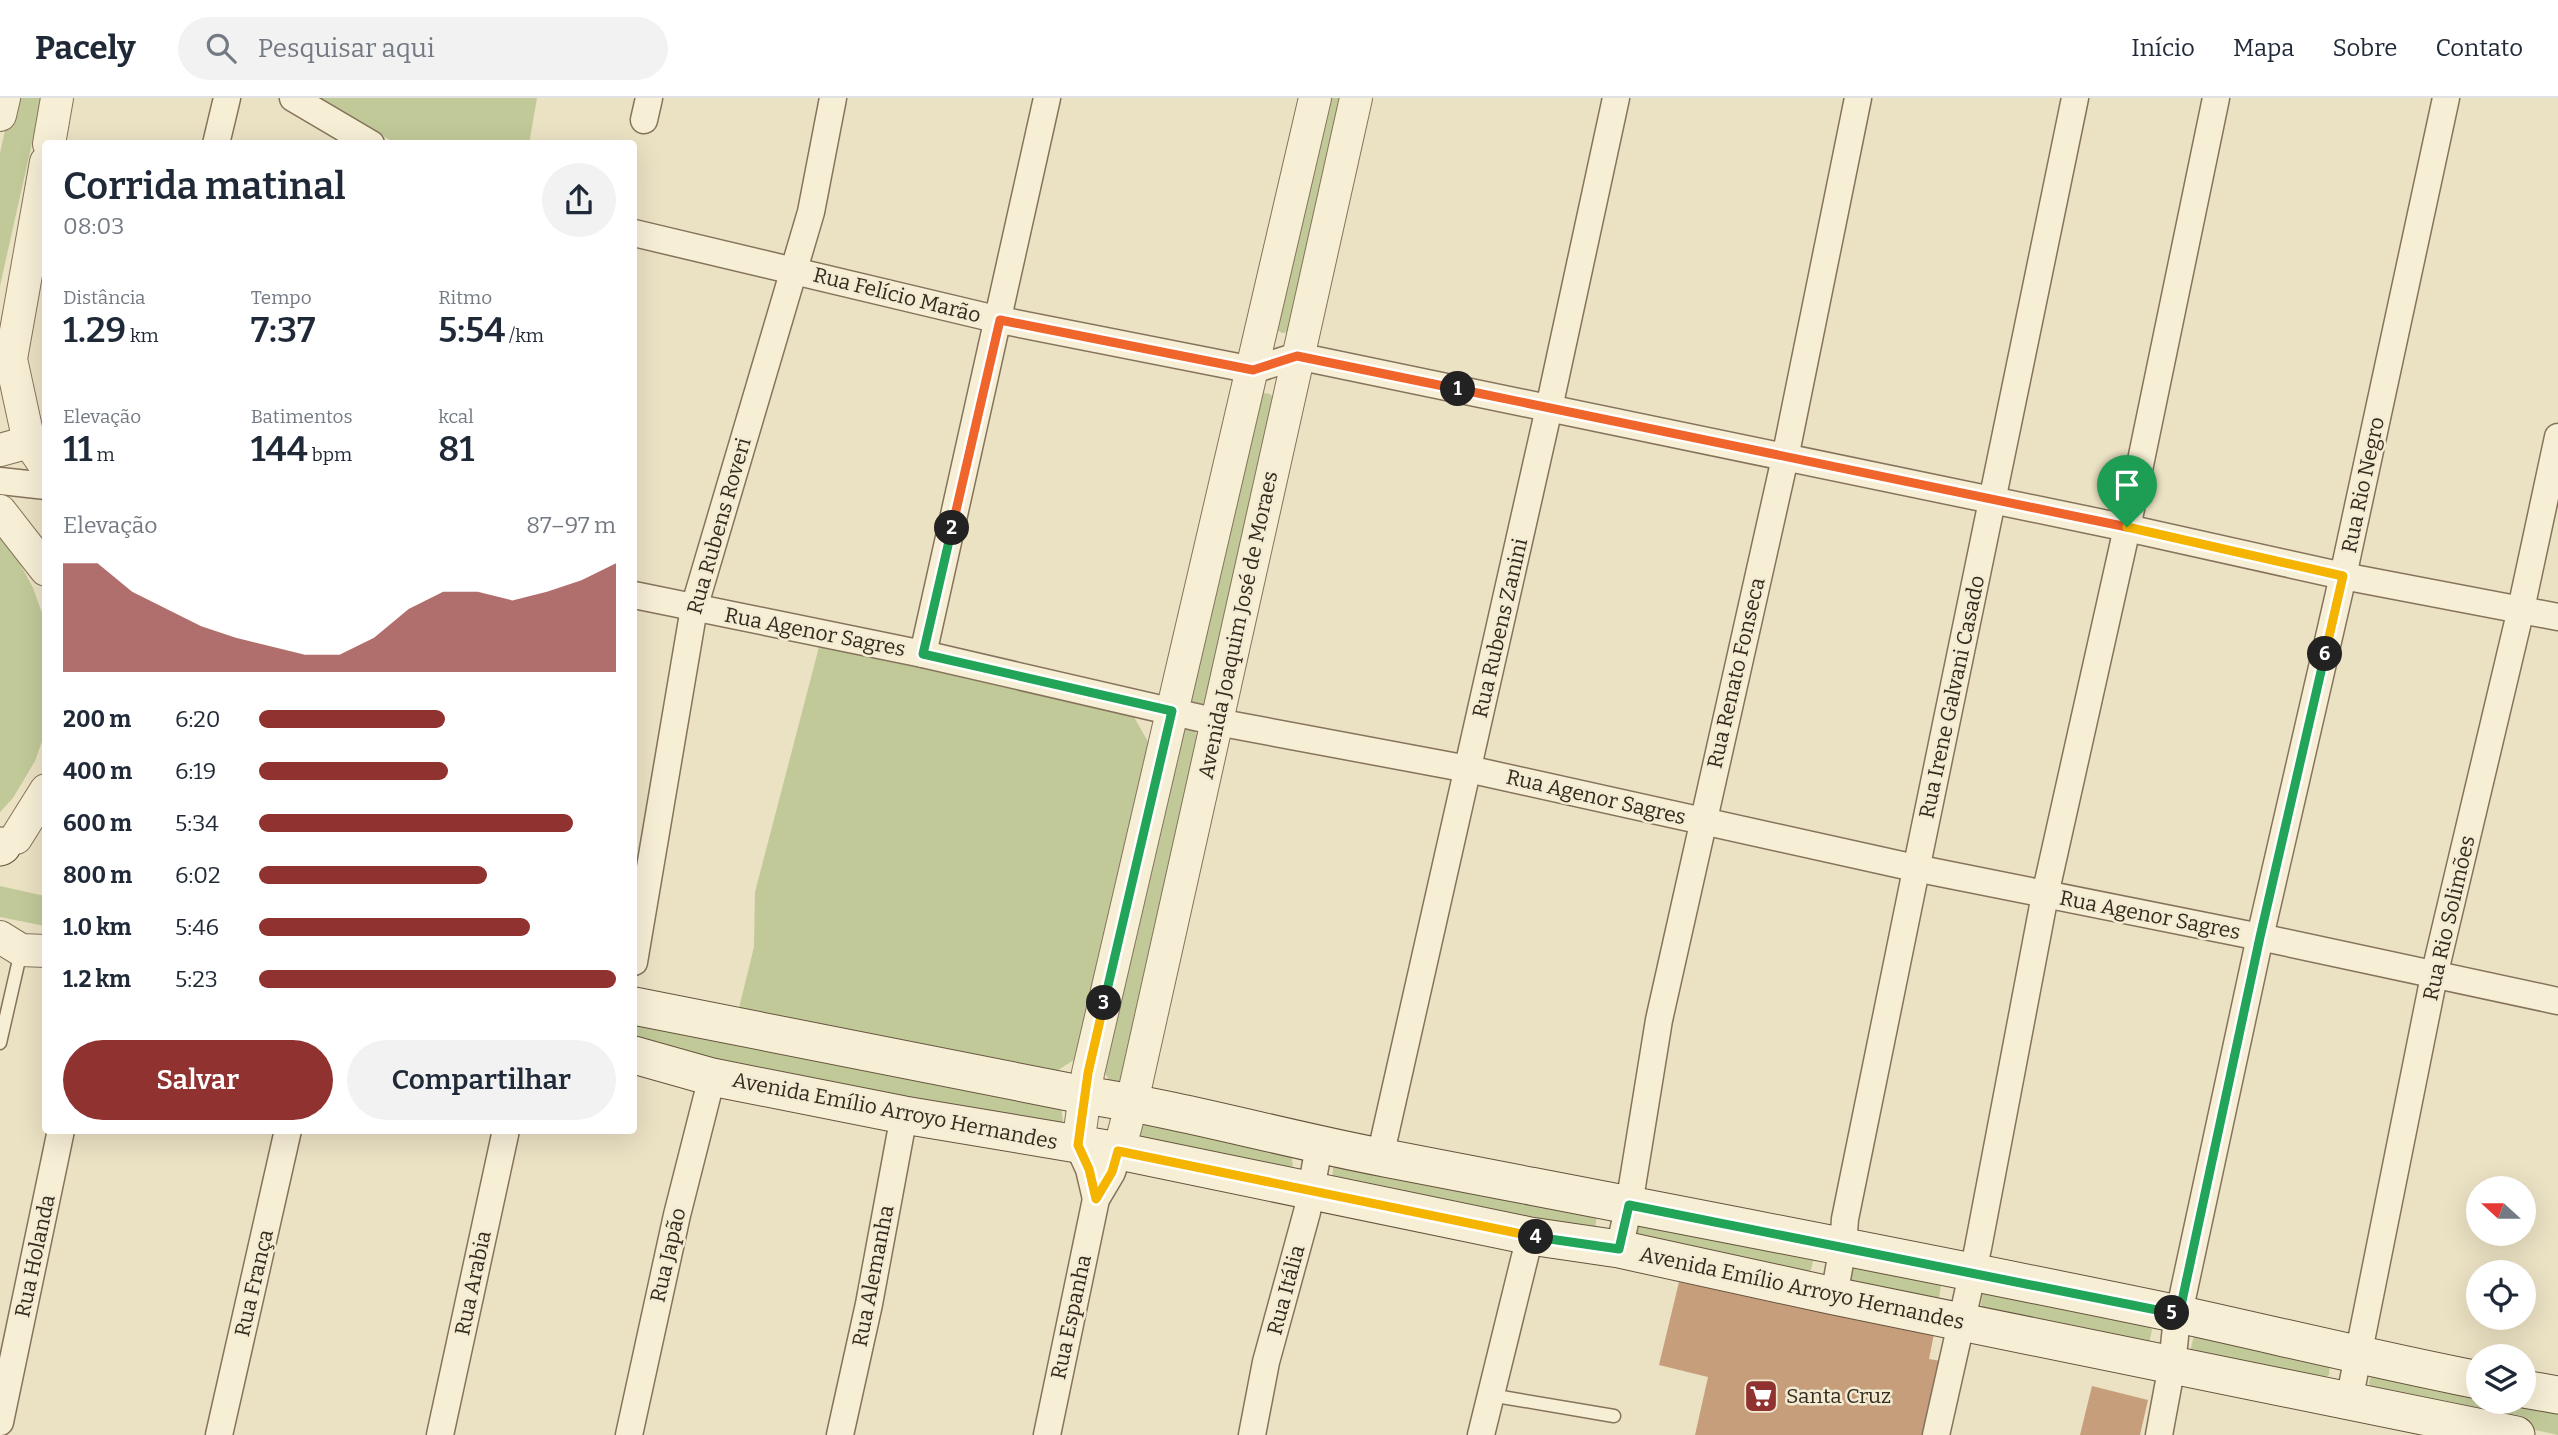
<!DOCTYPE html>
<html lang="pt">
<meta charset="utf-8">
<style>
body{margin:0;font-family:Bitter,serif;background:#f2f2f3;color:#1f2937;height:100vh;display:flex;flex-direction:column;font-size:26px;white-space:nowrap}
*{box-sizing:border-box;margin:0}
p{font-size:23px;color:#747a83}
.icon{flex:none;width:38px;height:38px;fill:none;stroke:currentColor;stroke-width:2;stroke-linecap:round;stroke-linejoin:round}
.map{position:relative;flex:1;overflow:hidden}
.sheet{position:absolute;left:42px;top:42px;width:595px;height:994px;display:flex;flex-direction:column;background:#fff;border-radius:7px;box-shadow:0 7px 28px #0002}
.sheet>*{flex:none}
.needle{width:46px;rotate:291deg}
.controls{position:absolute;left:2466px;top:1078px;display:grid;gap:14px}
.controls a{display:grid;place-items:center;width:70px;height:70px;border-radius:50%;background:#fff;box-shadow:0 7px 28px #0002;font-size:35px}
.pin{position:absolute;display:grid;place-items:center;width:60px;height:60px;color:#fff;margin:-72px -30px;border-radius:50% 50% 50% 0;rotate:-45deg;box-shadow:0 0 7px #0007}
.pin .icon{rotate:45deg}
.km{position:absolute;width:35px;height:35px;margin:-18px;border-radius:50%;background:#222;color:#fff;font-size:19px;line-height:35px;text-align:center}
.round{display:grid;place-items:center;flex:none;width:74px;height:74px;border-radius:37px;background:#f2f2f3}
.summary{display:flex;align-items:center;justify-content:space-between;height:119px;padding:0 21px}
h1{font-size:38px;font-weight:600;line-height:52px}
.figures{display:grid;grid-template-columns:repeat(3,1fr);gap:10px;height:119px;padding:7px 21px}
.figures div{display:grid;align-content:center}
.figures b{font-size:35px;font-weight:600}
.figures small{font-size:19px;font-weight:400}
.figures p{font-size:19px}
.chart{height:196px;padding:14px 21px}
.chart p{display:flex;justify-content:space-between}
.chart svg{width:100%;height:126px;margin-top:7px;fill:#90322f;opacity:.7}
.button{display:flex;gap:14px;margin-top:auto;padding:14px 21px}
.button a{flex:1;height:80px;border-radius:42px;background:#90322f;color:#fff;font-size:28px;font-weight:600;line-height:80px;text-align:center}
.button a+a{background:#f2f2f3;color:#1f2937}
ul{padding:0 21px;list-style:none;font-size:23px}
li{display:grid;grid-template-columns:112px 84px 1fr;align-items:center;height:52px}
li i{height:18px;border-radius:9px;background:#90322f}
header{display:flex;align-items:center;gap:42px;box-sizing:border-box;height:98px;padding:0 35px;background:#fff;border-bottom:2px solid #e0e1e3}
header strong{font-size:33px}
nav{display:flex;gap:38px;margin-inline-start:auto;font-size:24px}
.search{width:490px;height:63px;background:#f2f2f3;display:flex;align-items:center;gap:18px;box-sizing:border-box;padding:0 24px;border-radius:38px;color:#747a83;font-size:26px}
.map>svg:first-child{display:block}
.green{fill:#c1c998}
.building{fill:#c79e7b}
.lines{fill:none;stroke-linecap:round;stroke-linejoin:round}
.service-casing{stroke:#85735b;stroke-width:15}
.minor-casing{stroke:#85735b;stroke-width:29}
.tertiary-casing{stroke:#85735b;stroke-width:34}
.secondary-casing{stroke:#66543e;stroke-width:39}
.service{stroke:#f7eed6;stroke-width:12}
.minor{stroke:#f7eed6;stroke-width:26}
.tertiary{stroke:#f7eed6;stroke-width:32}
.secondary{stroke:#f7eed6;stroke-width:37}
.split-1-casing{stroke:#fff;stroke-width:14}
.split-2-casing{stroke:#fff;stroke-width:14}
.split-3-casing{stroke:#fff;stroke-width:14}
.split-4-casing{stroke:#fff;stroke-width:14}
.split-5-casing{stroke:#fff;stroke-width:14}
.split-6-casing{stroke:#fff;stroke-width:14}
.split-7-casing{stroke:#fff;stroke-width:14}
.split-1{stroke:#f0652b;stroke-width:9}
.split-2{stroke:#f0652b;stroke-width:9}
.split-3{stroke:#22a559;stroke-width:9}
.split-4{stroke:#f5b400;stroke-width:9}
.split-5{stroke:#22a559;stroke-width:9}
.split-6{stroke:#22a559;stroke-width:9}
.split-7{stroke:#f5b400;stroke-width:9}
.labels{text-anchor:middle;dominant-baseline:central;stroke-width:5;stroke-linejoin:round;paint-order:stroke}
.street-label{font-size:21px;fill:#352a1e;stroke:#f3ebd2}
.poi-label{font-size:21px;fill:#352a1e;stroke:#f3ebd2;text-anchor:start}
</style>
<header>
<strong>Pacely</strong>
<div class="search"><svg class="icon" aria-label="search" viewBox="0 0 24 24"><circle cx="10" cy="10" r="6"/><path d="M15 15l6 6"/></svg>Pesquisar aqui</div>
<nav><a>Início</a><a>Mapa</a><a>Sobre</a><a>Contato</a></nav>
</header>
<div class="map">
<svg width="2558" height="1337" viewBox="0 0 2558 1337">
<rect width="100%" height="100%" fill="#ebe1c3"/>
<!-- green -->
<g class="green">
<polygon points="12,0 42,0 0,188 0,55"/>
<polygon points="317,0 537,0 529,46 395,45"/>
<polygon points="1323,0 1346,0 1289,234 1282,235 1277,232"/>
<polygon points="1264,295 1270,296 1275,301 1208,610 1191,611 1189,600 1258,297"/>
<polygon points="0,440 20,466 33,490 46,526 45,635 35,663 13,700 0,714"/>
<polygon points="819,549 920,570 1134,619 1151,649 1080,958 1052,976 738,914 754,849 755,794"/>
<polygon points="1189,631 1195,634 1199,639 1120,986 1110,984 1105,975 1105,970 1183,632"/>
<polygon points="0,788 45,798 45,828 0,819"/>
<polygon points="638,923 1061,1008 1063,1023 1054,1031 634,945 634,927"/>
<polygon points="1147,1024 1291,1056 1293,1067 1290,1072 1140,1049 1138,1032"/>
<polygon points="1344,1064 1597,1117 1595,1131 1580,1139 1332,1082 1333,1070"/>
<polygon points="1650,1121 1814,1158 1811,1172 1798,1178 1634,1142 1637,1127"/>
<polygon points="1846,1167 1933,1178 1941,1187 1939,1200 1927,1205 1850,1188"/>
<polygon points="1983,1194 2146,1219 2152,1232 2149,1245 1987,1215 1981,1207"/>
<polygon points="2194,1237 2330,1265 2329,1277 2319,1283 2190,1254"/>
<polygon points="2371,1276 2478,1290 2478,1304 2558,1305 2558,1337 2373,1297 2369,1285"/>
</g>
<!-- building -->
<g class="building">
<polygon points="1679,1184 1934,1236 1929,1261 1941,1263 1925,1337 1695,1337 1708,1279 1659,1267"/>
<polygon points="2092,1288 2148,1302 2140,1337 2080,1337"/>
</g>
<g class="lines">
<!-- service casing -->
<g class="service-casing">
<g id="service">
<polyline points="0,945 21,853"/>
<polyline points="1490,1297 1614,1318"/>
</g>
</g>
<!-- minor casing -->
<g class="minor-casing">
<g id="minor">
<polyline points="293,0 371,46"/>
<polyline points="644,22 649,0"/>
<polyline points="216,46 227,0"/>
<polyline points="634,135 1000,222 1253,272 1297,258 2127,430 2343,478 2558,519"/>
<polyline points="0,383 46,388"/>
<polyline points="634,497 923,556 1217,624 1468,671 1915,770 2260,839 2558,903"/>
<polyline points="923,556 1047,0"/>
<polyline points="634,864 694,510 811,114 833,0"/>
<polyline points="1078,1047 1089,1071 1096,1101"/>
<polyline points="1380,1059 1549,310 1616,0"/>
<polyline points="1619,1151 1629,1107 1659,922 1785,360 1858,0"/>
<path d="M1834,1198L1843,1148L1845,1121C1920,747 1999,374 2075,0"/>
<polyline points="2349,1303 2434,878 2521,511 2558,339"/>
<polyline points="0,1324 61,1032"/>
<polyline points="219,1337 288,1032"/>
<polyline points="440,1337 506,1032"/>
<polyline points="629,1337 677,1117 712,979"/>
<polyline points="840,1337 869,1206 904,1017"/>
<polyline points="1047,1337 1096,1101 1112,1074 1119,1053"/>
<polyline points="1252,1337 1266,1264 1307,1114 1319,1048"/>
<polyline points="1481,1337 1530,1138"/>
<polyline points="1936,1337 1978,1150 2045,797 2127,430 2216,0"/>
<polyline points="2159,1337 2172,1267 2176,1229 2260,839 2343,478 2446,0"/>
</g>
</g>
<!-- tertiary casing -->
<g class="tertiary-casing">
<g id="tertiary">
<polyline points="0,17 4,0"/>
<polyline points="49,46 57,0"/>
<polyline points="46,64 11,261 29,344 46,369"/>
<polyline points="0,352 29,344"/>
<polyline points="0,413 46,472"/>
<polyline points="16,740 46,692"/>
<polyline points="0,839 21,852 46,853"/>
<polyline points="1078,1047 1088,975 1315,0"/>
<polyline points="1119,1053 1132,1004 1356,0"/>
</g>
</g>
<!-- secondary casing -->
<g class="secondary-casing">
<g id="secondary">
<polyline points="0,749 2,748"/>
<path d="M634,908L1084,997C1186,1012 1284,1041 1385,1060C1649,1111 1914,1161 2178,1216C2278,1238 2377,1262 2478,1282"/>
<polyline points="634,957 712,979 904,1017 1119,1053 1530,1138 1619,1151 1834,1198 2516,1337"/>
<polyline points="2524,1291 2558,1297"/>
</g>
</g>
<!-- service -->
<use href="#service" class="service"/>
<!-- minor -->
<use href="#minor" class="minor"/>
<!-- tertiary -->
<use href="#tertiary" class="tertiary"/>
<!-- secondary -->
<use href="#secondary" class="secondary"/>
</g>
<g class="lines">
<!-- split-1 casing -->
<g class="split-1-casing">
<polyline id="split-1" points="1458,291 2127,429"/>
</g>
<!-- split-2 casing -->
<g class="split-2-casing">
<polyline id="split-2" points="952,430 1000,222 1253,272 1297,258 1458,291"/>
</g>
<!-- split-3 casing -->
<g class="split-3-casing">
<polyline id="split-3" points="952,430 923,556 1172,613 1104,905"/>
</g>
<!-- split-4 casing -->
<g class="split-4-casing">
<polyline id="split-4" points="1104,905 1088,975 1078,1047 1089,1071 1096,1101 1112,1074 1118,1053 1536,1139"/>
</g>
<!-- split-5 casing -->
<g class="split-5-casing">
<polyline id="split-5" points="1536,1139 1619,1151 1629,1107 2172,1215"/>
</g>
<!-- split-6 casing -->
<g class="split-6-casing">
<polyline id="split-6" points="2172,1215 2179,1217 2260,839 2325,556"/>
</g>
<!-- split-7 casing -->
<g class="split-7-casing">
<polyline id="split-7" points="2127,429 2343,478 2325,556"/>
</g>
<!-- split-1 -->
<use href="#split-1" class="split-1"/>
<!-- split-2 -->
<use href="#split-2" class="split-2"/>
<!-- split-3 -->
<use href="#split-3" class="split-3"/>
<!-- split-4 -->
<use href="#split-4" class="split-4"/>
<!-- split-5 -->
<use href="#split-5" class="split-5"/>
<!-- split-6 -->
<use href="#split-6" class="split-6"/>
<!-- split-7 -->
<use href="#split-7" class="split-7"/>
</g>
<!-- icons -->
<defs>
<g id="supermarket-square" transform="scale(1.75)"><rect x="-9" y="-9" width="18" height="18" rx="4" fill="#90322f" stroke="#f3ebd2"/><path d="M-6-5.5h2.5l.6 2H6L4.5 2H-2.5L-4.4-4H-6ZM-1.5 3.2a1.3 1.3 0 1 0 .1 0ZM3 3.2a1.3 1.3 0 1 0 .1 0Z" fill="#fff"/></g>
</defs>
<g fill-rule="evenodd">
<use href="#supermarket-square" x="1761" y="1298"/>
</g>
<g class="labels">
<!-- street labels -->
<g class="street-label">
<text transform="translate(897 197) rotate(14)">Rua Felício Marão</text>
<text transform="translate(2363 387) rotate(-78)">Rua Rio Negro</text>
<text transform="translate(719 428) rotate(-74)">Rua Rubens Roveri</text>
<text transform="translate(1238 527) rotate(-78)">Avenida Joaquim José de Moraes</text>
<text transform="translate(1500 530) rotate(-77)">Rua Rubens Zanini</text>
<text transform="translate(815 534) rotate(11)">Rua Agenor Sagres</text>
<text transform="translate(1736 575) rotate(-77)">Rua Renato Fonseca</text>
<text transform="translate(1952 599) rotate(-78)">Rua Irene Galvani Casado</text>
<text transform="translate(1596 699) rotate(13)">Rua Agenor Sagres</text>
<text transform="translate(2150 817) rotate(11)">Rua Agenor Sagres</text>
<text transform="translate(2449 820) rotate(-77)">Rua Rio Solimões</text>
<text transform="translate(895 1013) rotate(11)">Avenida Emílio Arroyo Hernandes</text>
<text transform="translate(668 1157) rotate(-77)">Rua Japão</text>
<text transform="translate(35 1158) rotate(-78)">Rua Holanda</text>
<text transform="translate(873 1178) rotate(-79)">Rua Alemanha</text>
<text transform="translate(254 1185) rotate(-77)">Rua França</text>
<text transform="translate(473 1185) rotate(-78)">Rua Arabia</text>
<text transform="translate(1802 1190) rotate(12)">Avenida Emílio Arroyo Hernandes</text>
<text transform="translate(1286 1192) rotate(-75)">Rua Itália</text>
<text transform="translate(1071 1219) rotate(-78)">Rua Espanha</text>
</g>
<!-- poi labels -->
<g class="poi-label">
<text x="1786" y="1298">Santa Cruz</text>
</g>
</g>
</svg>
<div class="controls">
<a><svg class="needle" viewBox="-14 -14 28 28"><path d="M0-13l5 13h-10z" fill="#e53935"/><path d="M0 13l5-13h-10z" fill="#747a83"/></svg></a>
<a><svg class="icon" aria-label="locate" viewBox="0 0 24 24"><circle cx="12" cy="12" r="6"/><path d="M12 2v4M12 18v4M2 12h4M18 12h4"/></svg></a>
<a><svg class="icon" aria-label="layers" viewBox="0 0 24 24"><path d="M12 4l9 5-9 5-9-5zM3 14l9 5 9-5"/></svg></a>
</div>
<div class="pin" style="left:2127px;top:429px;background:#1e9e55"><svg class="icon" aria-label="arrive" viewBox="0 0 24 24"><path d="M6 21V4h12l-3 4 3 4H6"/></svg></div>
<b class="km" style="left:1458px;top:291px">1</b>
<b class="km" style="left:952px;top:430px">2</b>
<b class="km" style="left:1104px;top:905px">3</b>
<b class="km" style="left:1536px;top:1139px">4</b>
<b class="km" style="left:2172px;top:1215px">5</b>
<b class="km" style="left:2325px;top:556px">6</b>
<section class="sheet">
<div class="summary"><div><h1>Corrida matinal</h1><p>08:03</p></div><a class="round"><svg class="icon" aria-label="share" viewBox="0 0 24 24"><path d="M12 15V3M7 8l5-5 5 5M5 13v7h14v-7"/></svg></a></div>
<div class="figures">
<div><p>Distância</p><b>1.29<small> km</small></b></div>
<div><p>Tempo</p><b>7:37</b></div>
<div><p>Ritmo</p><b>5:54<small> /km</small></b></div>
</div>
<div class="figures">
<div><p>Elevação</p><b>11<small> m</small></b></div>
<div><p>Batimentos</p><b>144<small> bpm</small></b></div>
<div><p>kcal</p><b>81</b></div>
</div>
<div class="chart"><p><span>Elevação</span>87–97 m</p>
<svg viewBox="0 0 160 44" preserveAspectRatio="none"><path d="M0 44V6L10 6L20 16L30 22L40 28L50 32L60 35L70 38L80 38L90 32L100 22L110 16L120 16L130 19L140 16L150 12L160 6V44z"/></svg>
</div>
<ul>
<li><b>200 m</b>6:20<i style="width:52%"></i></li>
<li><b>400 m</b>6:19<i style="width:53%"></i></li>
<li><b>600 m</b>5:34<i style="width:88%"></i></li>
<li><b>800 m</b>6:02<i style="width:64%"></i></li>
<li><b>1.0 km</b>5:46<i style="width:76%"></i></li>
<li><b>1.2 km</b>5:23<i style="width:100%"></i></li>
</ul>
<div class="button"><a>Salvar</a><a>Compartilhar</a></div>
</section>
</div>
